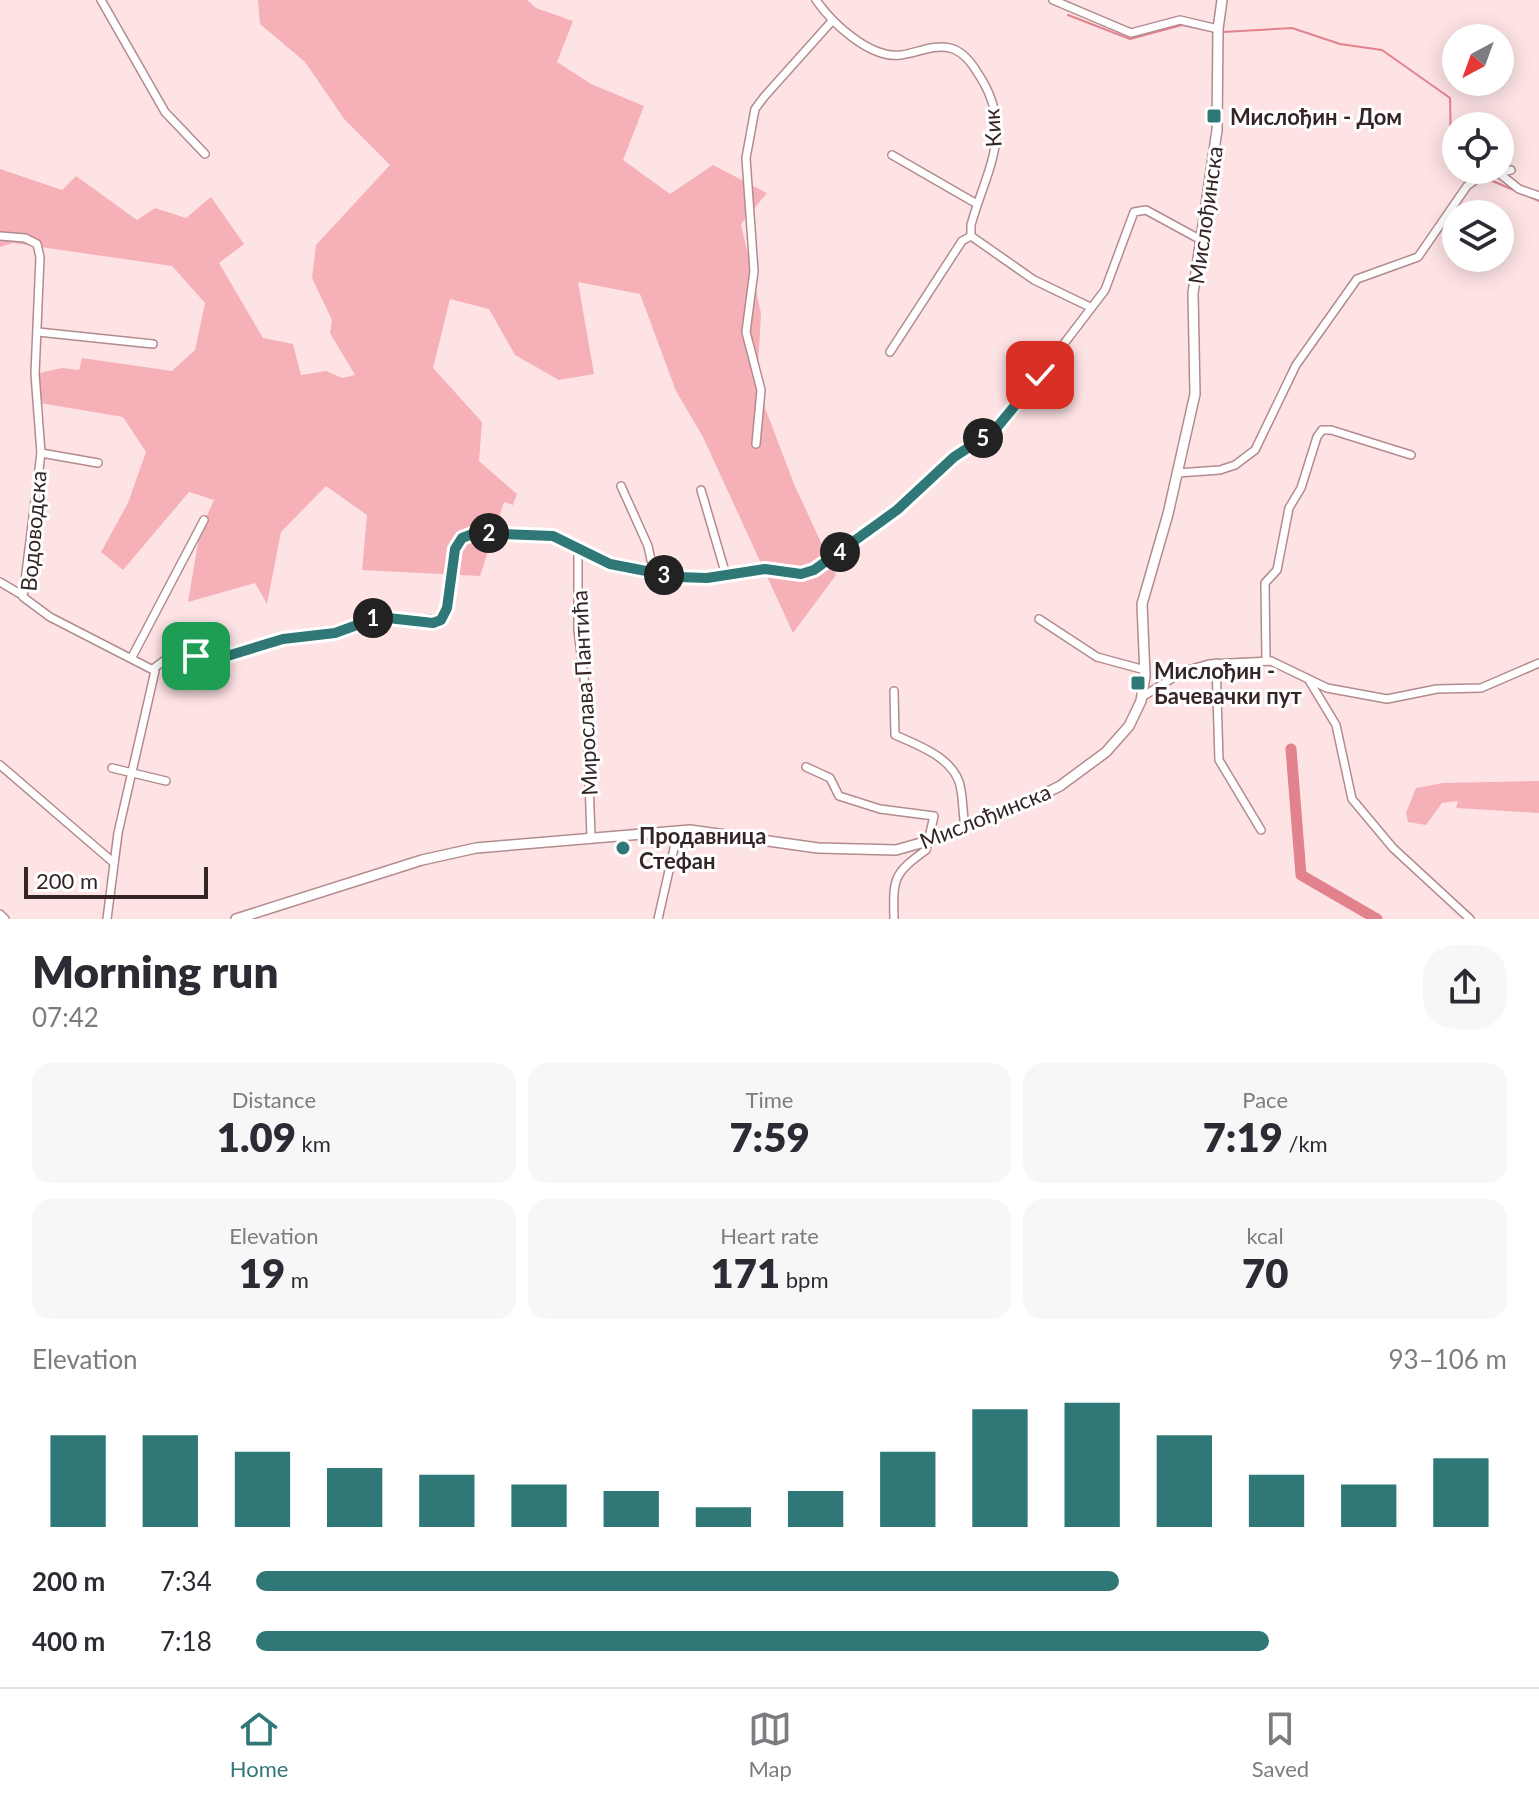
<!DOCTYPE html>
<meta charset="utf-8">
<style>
body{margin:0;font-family:Lato,sans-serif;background:#f7f7f7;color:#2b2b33;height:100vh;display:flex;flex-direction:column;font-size:30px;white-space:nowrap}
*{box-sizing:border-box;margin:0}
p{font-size:26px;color:#7c7c81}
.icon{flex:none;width:44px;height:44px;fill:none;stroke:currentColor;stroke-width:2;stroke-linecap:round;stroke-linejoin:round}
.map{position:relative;height:919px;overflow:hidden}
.sheet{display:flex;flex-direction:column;background:#fff;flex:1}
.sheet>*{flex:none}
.needle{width:52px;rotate:221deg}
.fabs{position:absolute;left:1442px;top:24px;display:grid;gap:16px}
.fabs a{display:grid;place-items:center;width:72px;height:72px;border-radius:50%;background:#fff;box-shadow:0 4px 20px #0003;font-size:40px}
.scale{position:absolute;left:24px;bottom:20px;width:184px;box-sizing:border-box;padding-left:8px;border:4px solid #352526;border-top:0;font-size:22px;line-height:28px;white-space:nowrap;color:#352526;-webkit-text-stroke:6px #fff;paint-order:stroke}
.pin{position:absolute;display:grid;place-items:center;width:68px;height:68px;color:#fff;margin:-34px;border-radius:16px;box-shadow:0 4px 12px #0006}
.km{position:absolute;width:40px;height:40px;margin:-20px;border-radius:50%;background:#222;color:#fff;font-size:22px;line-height:40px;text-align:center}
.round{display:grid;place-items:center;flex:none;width:84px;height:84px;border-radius:32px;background:#f7f7f7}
.head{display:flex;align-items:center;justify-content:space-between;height:136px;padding:0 32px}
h1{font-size:44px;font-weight:800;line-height:60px}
.stats{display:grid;grid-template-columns:repeat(3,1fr);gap:12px;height:136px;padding:8px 32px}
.stats div{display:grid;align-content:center;border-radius:20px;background:#f7f7f7;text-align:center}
.stats b{font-size:40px;font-weight:800}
.stats small{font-size:22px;font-weight:400}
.stats p{font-size:22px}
.chart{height:224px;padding:16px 32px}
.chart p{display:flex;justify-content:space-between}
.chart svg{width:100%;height:144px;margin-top:8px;stroke:#2f7877;stroke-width:6}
ul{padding:0 32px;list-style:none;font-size:26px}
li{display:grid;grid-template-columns:128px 96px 1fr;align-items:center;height:60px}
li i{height:20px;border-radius:10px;background:#2f7877}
.dock{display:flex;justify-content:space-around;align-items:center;height:112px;border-top:2px solid #e1e1e2;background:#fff;font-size:22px;color:#7c7c81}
.dock a{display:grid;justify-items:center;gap:4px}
.dock .selected{color:#2f7877}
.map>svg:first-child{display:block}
.green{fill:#f6b0b7}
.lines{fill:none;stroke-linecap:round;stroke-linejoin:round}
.stream{stroke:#e2828d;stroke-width:2}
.river{stroke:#e2828d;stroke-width:11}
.minor-casing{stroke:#b38b8e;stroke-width:10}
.secondary-casing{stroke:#b38b8e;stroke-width:12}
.minor{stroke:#fff;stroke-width:7}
.secondary{stroke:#fff;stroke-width:9}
.route-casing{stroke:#fff;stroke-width:16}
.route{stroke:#2f7877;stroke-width:10}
.poi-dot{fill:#2f7877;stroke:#fff;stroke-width:3}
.labels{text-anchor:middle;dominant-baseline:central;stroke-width:6;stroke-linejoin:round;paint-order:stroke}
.poi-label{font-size:22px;font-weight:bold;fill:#352526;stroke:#fff;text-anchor:start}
.street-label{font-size:22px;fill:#352526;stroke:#fff}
</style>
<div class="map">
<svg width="1539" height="919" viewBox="0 0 1539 919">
<rect width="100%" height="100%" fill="#fee3e5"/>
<!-- green -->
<g class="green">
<polygon points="258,0 527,0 536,8 573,21 557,62 591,84 644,106 623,160 670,194 713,165 767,193 741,224 761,313 757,387 794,484 836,575 793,633 703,437 676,391 640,294 578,282 594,374 559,380 515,355 489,309 450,299 433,368 482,422 479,461 517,494 513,505 504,502 480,576 362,570 367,515 326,486 281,532 267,604 255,583 188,602 200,531 214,500 189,492 123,570 101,552 128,503 146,452 123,417 40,403 39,373 62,368 79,370 82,358 172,371 195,350 205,303 172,266 13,243 0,247 0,169 62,190 76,176 137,220 155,208 186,218 211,197 244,244 219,263 263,338 293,344 301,375 326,371 342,378 355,375 330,333 332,320 312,278 316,245 390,165 345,120 305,62 260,24"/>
<polygon points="1539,781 1539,813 1456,808 1458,801 1442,803 1426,825 1408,822 1406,813 1416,788 1443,783"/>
</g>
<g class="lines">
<!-- stream -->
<g class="stream">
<polyline points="1068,15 1130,39 1182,25 1215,32"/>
<polyline points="1223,32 1292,28 1340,44 1382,50 1450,98 1451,149 1456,156"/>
<polyline points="1469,170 1478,174"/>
<polyline points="1488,179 1539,201"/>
</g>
<!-- river -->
<polyline class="river" points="1291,749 1301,875 1377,919"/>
<!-- minor casing -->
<g class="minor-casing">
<g id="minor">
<polyline points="101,0 165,112 205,154"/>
<path d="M816,0C832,23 870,59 901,55C917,53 934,44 950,48C962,51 971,62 977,72C1016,129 987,168 971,225V236"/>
<polyline points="1053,0 1131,33 1180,20 1218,29"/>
<polyline points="892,155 977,204"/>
<polyline points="1500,174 1519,189 1539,196"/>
<polyline points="0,236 25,238 37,244 40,257 35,374 41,453 23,597 50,617 155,671 118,833 107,919"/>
<polyline points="971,236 1034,280 1090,307"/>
<polyline points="38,332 153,344"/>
<polyline points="890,352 962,241 971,236"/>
<polyline points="756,444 761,390 746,332 754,271 746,158 755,109 764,97 832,21"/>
<polyline points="41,453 98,463"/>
<polyline points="1177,473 1220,470 1235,465 1255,450 1296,365 1357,279 1418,257 1467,186 1478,178 1511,170"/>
<polyline points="621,486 648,546 654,574"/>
<polyline points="701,490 726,575"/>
<polyline points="578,548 578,630 586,694 591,837"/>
<polyline points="0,582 22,595"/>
<polyline points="1039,619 1097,657 1145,670"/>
<polyline points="132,657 204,520"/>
<polyline points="1266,661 1265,583 1277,570 1289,508 1301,488 1317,437 1322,430 1331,430 1411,455"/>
<polyline points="1216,663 1219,760 1261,830"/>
<polyline points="153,669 174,653 224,657 283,639 335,633 379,617 441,620 447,608 455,549 462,538 475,533 553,536 610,564 677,577 707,578 765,569 809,572 897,510 941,468 994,431 1011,413 1105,290 1134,212 1146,210 1201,240"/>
<polyline points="1310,682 1336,725 1352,799 1393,848 1470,919"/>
<path d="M894,691L895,735C920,746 957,759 961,790C963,802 963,815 965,828"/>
<polyline points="1142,697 1184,671 1209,664 1271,661 1327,688 1387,699 1437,689 1481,688 1539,663"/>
<polyline points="0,765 114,863"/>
<path d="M806,767L830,778L839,796L880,809L934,816L926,850C893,874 893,878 894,919"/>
<polyline points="112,768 166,781"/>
<polyline points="0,914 5,919"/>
<polyline points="658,919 678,831"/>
</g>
</g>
<!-- secondary casing -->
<g class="secondary-casing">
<polyline id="secondary" points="236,919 422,860 476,848 690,830 818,848 896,850 942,837 1032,800 1060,786 1106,752 1129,726 1141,701 1145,676 1142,604 1168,514 1195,394 1193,293 1217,130 1218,29 1222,0"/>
</g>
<!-- minor -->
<use href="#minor" class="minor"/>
<!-- secondary -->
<use href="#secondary" class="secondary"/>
</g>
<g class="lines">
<!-- route casing -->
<g class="route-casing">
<polyline id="route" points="196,656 224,657 283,639 335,633 379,617 433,623 441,620 447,608 455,549 462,538 475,533 553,536 610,564 677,577 707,578 765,569 801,574 814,570 897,510 954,457 994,431 1040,375"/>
</g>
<!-- route -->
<use href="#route" class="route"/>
</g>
<!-- markers -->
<g class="poi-dot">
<rect x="1206" y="108" width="16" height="16" rx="4"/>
<rect x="1130" y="675" width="16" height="16" rx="4"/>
<circle cx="623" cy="848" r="8"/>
</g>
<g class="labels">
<!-- poi labels -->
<g class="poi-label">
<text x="1230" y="116">Мислођин - Дом</text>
<text x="1154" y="670">Мислођин -<tspan x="1154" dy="25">Бачевачки пут</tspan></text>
<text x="639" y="835">Продавница<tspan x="639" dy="25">Стефан</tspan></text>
</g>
<!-- street labels -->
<g class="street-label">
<text transform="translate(992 128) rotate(-94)">Кик</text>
<text transform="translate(1205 215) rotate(-82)">Мислођинска</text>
<text transform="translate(33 531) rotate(-85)">Водоводска</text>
<text transform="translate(584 693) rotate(-93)">Мирослава Пантића</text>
<text transform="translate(985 816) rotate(-22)">Мислођинска</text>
</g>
</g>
</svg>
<div class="fabs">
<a><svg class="needle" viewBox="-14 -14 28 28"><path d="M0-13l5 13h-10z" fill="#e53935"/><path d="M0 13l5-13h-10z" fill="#7c7c81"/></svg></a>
<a><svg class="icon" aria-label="locate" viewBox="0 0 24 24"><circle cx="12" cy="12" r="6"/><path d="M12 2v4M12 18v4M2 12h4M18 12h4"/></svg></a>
<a><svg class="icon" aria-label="layers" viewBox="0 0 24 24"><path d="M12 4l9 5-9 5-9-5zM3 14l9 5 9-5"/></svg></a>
</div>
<div class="scale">200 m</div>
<div class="pin" style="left:196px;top:656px;background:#1e9e55"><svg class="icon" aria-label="arrive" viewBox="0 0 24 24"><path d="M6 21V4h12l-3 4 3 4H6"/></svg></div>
<div class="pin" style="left:1040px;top:375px;background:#d93025"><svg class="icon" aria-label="check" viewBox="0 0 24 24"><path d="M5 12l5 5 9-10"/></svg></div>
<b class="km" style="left:373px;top:618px">1</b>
<b class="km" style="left:489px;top:533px">2</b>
<b class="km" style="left:664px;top:575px">3</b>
<b class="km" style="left:840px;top:552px">4</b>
<b class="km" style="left:983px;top:438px">5</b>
</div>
<section class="sheet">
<div class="head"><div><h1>Morning run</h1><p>07:42</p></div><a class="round"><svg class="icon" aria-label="share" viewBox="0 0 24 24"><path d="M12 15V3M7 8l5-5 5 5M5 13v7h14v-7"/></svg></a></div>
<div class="stats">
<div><p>Distance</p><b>1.09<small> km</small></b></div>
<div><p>Time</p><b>7:59</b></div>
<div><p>Pace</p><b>7:19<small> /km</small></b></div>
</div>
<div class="stats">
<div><p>Elevation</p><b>19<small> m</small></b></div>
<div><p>Heart rate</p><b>171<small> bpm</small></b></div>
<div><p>kcal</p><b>70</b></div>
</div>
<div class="chart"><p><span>Elevation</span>93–106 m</p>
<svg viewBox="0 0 160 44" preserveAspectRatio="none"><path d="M5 44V16M15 44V16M25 44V21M35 44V26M45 44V28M55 44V31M65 44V33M75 44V38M85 44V33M95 44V21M105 44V8M115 44V6M125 44V16M135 44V28M145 44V31M155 44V23"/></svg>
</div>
<ul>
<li><b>200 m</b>7:34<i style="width:69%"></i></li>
<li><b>400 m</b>7:18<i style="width:81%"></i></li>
</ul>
</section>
<nav class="dock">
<a class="selected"><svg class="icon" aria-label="home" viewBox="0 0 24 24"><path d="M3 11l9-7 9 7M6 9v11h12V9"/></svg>Home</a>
<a><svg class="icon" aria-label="map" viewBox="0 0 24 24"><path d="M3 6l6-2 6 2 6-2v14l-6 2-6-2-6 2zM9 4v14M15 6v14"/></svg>Map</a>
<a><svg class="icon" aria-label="saved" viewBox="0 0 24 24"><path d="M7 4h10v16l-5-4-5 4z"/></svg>Saved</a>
</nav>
